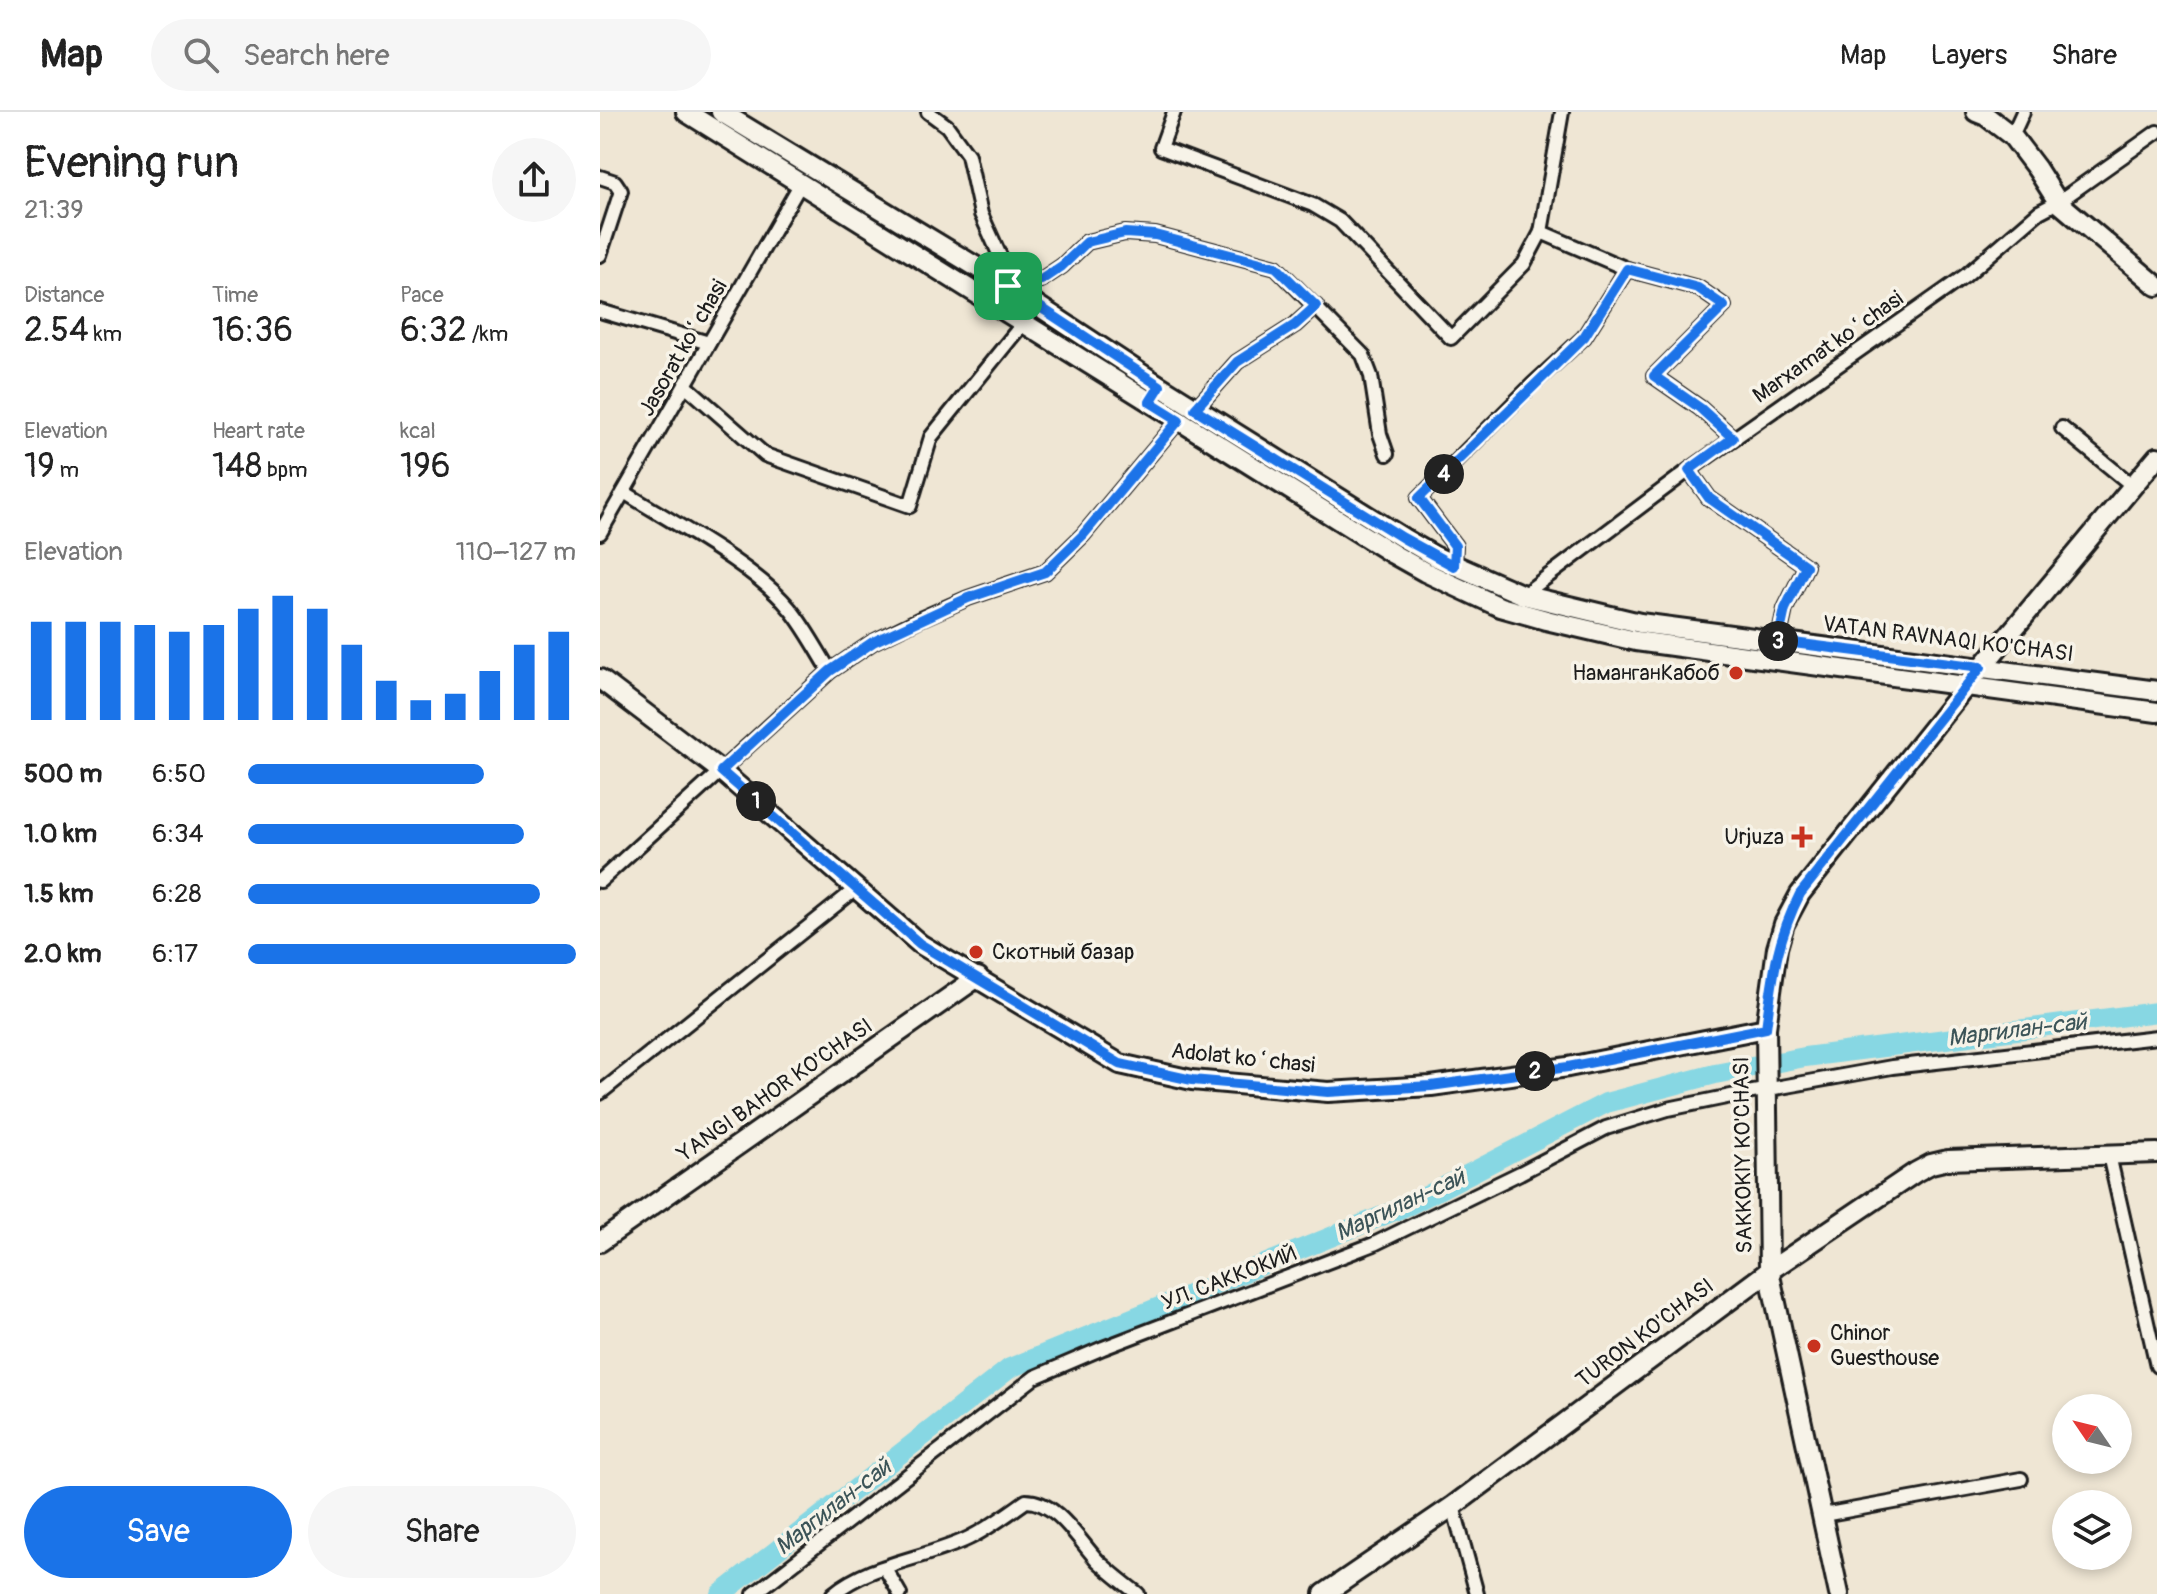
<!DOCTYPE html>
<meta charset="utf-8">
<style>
body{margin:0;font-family:Pangolin,sans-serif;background:#f6f6f6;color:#222;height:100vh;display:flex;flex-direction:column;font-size:30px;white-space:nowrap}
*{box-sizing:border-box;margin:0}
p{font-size:26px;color:#767676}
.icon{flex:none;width:44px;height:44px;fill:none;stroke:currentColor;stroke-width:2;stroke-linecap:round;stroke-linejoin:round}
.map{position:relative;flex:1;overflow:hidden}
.side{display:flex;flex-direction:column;background:#fff;width:600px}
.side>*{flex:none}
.needle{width:52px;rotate:305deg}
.tools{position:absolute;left:1452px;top:1282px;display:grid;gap:16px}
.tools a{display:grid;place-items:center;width:80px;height:80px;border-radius:50%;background:#fff;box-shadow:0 4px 12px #0003;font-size:40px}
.pin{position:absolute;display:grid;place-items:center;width:68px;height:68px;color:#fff;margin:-34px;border-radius:16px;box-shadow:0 4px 12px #0006}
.km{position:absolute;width:40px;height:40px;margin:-20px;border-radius:50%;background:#222;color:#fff;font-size:22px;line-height:40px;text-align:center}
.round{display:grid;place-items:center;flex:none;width:84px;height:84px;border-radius:42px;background:#f6f6f6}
.headline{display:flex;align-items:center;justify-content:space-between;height:136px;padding:0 24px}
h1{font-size:44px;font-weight:600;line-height:60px}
.figures{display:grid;grid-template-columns:repeat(3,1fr);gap:12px;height:136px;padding:8px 24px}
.figures div{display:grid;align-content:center}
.figures b{font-size:34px;font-weight:600}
.figures small{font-size:22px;font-weight:400}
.figures p{font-size:22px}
.chart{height:224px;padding:16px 24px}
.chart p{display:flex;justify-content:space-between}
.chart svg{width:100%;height:144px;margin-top:8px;stroke:#1a73e8;stroke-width:6}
.cta{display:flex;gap:16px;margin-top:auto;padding:16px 24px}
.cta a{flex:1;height:92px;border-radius:48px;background:#1a73e8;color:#fff;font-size:32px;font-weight:600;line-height:92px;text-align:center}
.cta a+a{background:#f6f6f6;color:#222}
ul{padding:0 24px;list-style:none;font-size:26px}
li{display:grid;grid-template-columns:128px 96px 1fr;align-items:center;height:60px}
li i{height:20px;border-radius:10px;background:#1a73e8}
header{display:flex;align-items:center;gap:48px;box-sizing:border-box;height:112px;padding:0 40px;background:#fff;border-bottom:2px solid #e0e0e0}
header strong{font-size:38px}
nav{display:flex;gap:44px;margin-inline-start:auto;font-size:28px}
.search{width:560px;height:72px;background:#f6f6f6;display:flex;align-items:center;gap:20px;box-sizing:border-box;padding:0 28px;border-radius:44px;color:#767676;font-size:30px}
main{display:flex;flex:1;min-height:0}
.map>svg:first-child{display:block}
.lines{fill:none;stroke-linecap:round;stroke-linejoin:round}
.river{stroke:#87d7e3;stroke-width:20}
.street-casing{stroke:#1c1c1c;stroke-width:18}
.secondary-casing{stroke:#1c1c1c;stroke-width:24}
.street{stroke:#f7f3e8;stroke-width:12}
.secondary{stroke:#f7f3e8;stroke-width:18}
.route-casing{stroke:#fff;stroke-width:16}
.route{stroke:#1a73e8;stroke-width:10}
.poi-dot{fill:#c8321e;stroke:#f7f3e8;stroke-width:3}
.labels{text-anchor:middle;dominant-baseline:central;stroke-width:7;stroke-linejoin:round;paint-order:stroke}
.street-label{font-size:22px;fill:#1c1c1c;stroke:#f7f3e8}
.poi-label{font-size:22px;fill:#1c1c1c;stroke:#f7f3e8;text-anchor:end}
.water-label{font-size:24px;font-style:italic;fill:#3c5458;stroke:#f7f3e8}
</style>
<header>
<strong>Map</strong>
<div class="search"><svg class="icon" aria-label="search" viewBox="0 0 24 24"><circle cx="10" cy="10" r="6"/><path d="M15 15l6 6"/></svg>Search here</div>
<nav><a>Map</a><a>Layers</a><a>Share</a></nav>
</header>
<main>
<section class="side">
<div class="headline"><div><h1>Evening run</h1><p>21:39</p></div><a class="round"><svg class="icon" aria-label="share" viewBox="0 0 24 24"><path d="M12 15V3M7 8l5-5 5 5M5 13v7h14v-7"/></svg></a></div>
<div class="figures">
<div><p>Distance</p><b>2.54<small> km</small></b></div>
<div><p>Time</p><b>16:36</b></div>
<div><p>Pace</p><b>6:32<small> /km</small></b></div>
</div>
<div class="figures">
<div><p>Elevation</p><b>19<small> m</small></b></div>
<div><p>Heart rate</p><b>148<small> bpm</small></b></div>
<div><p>kcal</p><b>196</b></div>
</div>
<div class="chart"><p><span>Elevation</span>110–127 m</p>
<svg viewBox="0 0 160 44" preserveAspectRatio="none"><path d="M5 44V14M15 44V14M25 44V14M35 44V15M45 44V17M55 44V15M65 44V10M75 44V6M85 44V10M95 44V21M105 44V32M115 44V38M125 44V36M135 44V29M145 44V21M155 44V17"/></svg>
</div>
<ul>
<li><b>500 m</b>6:50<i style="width:72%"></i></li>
<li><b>1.0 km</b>6:34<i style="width:84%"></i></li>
<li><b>1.5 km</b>6:28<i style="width:89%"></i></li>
<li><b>2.0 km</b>6:17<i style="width:100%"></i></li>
</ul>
<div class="cta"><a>Save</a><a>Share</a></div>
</section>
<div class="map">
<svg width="1557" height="1482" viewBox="0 0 1557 1482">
<rect width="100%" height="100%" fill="#efe6d4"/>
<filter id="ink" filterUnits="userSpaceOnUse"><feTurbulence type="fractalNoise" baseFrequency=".0125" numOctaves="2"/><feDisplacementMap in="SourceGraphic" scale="16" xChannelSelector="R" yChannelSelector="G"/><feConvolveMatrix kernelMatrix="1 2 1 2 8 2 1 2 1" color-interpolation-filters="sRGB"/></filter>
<g filter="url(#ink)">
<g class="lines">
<!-- river -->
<polyline class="river" points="121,1482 410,1256 809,1093 1006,991 1115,962 1205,945 1557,900"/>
<!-- street casing -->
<g class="street-casing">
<g id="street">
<polyline points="328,0 347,14 368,43 381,102 400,144 411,159 409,167"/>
<polyline points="574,0 561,36 713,93 740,109 851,226 924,152 941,120 962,0"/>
<polyline points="1412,24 1423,0"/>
<polyline points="0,65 15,70 21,79 0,143"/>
<polyline points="941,120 1027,157 1098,176 1124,194 1054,264 1100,296 1133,326"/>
<polyline points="411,159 431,170 441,168 462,154 487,130 525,121 555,123 676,155 763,243 771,264 780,322 787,342"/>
<polyline points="0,199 109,231"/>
<polyline points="85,273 165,343 310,394 331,325 424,210"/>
<polyline points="595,297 637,250 695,213 716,194"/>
<polyline points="1462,316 1533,374"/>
<polyline points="1089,358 1109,386 1206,454 1185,497 1178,529"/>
<path d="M24,380C71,410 156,454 190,497C205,515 217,538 230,559"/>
<polyline points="0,421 201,71"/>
<polyline points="854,454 855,434 819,386 932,273 984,225 1027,157"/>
<polyline points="923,483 1089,358 1365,164 1439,100 1458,90 1557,20"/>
<polyline points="0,769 230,559 273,530 320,507 368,486 445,460 483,423 579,308"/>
<polyline points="0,981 257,776"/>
<polyline points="1509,1043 1557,1254"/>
<polyline points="853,1394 877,1482"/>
<polyline points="1223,1403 1421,1367"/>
<polyline points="285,1456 300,1482"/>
<polyline points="154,1482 435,1265 503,1236 774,1132 920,1061 1006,1016 1068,997 1136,983 1292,955 1557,925"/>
<path d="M233,1482C270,1451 326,1447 369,1426C389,1416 408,1402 426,1389C457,1389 479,1429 498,1449C511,1461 524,1471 538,1482"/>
</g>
</g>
<!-- secondary casing -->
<g class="secondary-casing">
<g id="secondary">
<polyline points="86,0 793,442 825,460 900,495 946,508 1036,529 1557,600"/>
<polyline points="121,0 408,174 560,274 803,426 834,444 923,483 1040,511 1557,579"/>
<polyline points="1376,0 1386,4 1412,24 1437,57 1458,90 1557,174"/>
<polyline points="0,567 121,659 320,832 520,952 592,968 728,980 831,974 968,955 1166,916"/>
<polyline points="0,1130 378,865"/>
<polyline points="724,1482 853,1394 1169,1159 1316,1060 1331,1052 1348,1048 1557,1041"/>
<polyline points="1239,1482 1169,1159 1166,916 1177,836 1184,812 1200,782 1367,573 1557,345"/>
</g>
</g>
<!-- street -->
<use href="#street" class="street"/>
<!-- secondary -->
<use href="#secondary" class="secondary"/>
</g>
</g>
<g class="lines" filter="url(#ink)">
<!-- route casing -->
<g class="route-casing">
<path id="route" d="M525,121L555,123L676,155L716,194L695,213L637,250L595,297L803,426L854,454L855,434L819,386L984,225L1027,157L1098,176L1124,194L1054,264L1100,296L1133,326L1089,358L1109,386L1206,454L1185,497L1178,529L1381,555L1200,782C1176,829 1173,865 1166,916L968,955L831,974L728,980L592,968L520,952L320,832L121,659L230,559L273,530L368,486L445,460L483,423L579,308L550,290L560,274L408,174L411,159L431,170L441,168L462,154L487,130Z"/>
</g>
<!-- route -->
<use href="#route" class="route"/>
</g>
<!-- markers -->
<g class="poi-dot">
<circle cx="1136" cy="561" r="8"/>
<path d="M1198 713h8v8h8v8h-8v8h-8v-8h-8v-8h8z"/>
<circle cx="376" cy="840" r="8"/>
<circle cx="1214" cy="1234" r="8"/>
</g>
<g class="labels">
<!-- street labels -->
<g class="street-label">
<text transform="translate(1228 235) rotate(-35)">Marxamat koʻchasi</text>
<text transform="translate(83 236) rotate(-60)">Jasorat koʻchasi</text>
<text transform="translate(1348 527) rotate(7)">VATAN RAVNAQI KO'CHASI</text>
<text transform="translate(643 946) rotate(6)">Adolat koʻchasi</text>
<text transform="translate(175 978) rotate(-35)">YANGI BAHOR KO'CHASI</text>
<text transform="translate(1143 1043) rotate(-91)">SAKKOKIY KO'CHASI</text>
<text transform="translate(629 1166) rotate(-21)">УЛ. САККОКИЙ</text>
<text transform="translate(1045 1221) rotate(-37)">TURON KO'CHASI</text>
</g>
<!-- poi labels -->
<g class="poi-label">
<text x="1120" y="561">НаманганКабоб</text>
<text x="1184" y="725">Urjuza</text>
<text x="392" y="840" text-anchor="start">Скотный базар</text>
<text x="1230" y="1221" text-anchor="start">Chinor<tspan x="1230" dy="25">Guesthouse</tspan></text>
</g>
<!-- water labels -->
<g class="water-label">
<text transform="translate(1417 918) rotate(-7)">Маргилан-сай</text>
<text transform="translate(800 1093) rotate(-25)">Маргилан-сай</text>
<text transform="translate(233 1395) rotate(-38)">Маргилан-сай</text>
</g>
</g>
</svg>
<div class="tools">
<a><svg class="needle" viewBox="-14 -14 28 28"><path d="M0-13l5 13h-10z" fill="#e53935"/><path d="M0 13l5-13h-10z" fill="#767676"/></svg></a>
<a><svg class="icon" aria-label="layers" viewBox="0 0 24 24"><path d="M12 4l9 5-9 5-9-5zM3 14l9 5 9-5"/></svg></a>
</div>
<div class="pin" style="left:408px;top:174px;background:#1e9e55"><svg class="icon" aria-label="arrive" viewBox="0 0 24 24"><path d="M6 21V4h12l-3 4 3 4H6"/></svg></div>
<b class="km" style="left:156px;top:689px">1</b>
<b class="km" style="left:935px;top:959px">2</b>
<b class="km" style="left:1178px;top:529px">3</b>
<b class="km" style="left:844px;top:362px">4</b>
</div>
</main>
